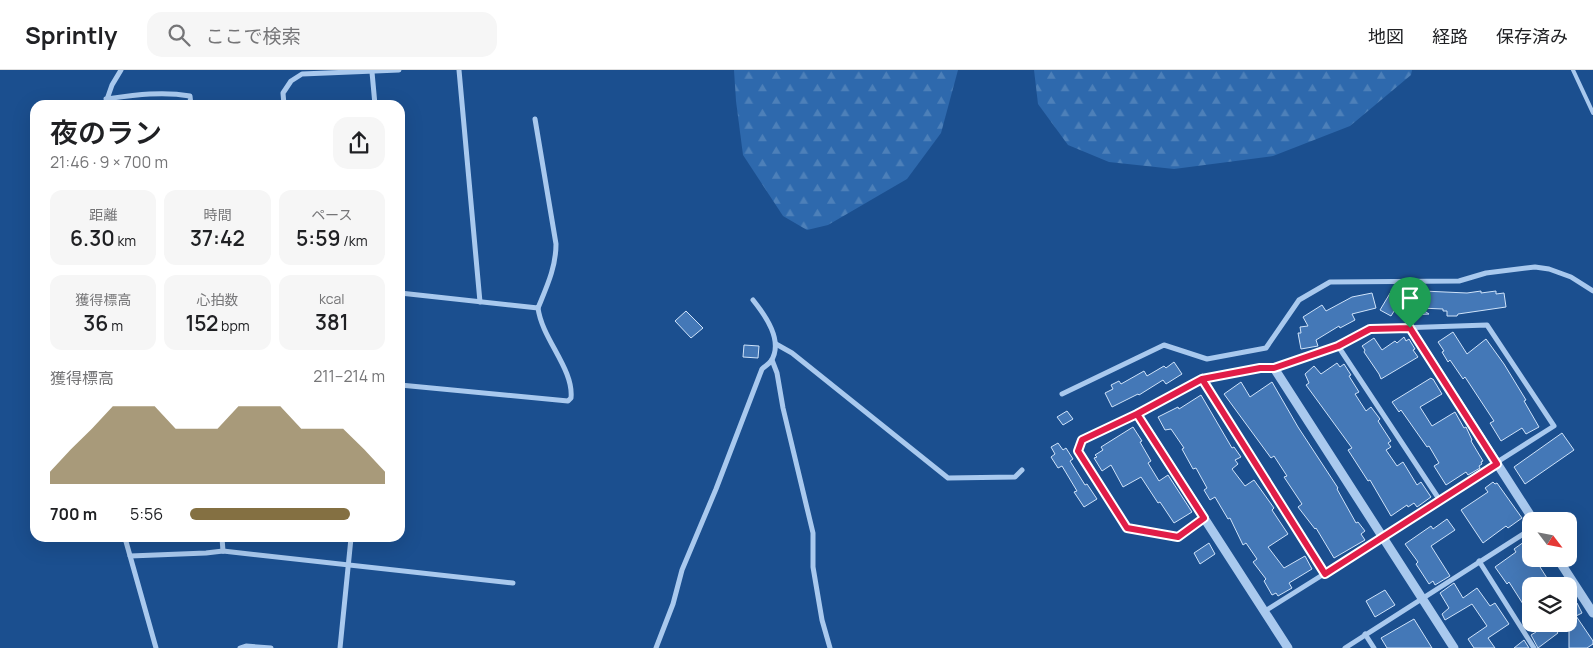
<!DOCTYPE html>
<html lang="ja">
<meta charset="utf-8">
<style>
body{margin:0;font-family:Manrope,"Noto Sans JP",sans-serif;background:#f6f6f6;color:#202124;height:100vh;display:flex;flex-direction:column;font-size:19px;white-space:nowrap}
*{box-sizing:border-box;margin:0}
p{font-size:16px;color:#757577}
.icon{flex:none;width:28px;height:28px;fill:none;stroke:currentColor;stroke-width:2;stroke-linecap:round;stroke-linejoin:round}
.map{position:relative;flex:1;overflow:hidden}
.drawer{position:absolute;left:30px;top:30px;width:375px;height:442px;display:flex;flex-direction:column;background:#fff;border-radius:15px;box-shadow:0 5px 20px #0002}
.drawer>*{flex:none}
.needle{width:32px;rotate:122deg}
.controls{position:absolute;left:1522px;top:442px;display:grid;gap:10px}
.controls a{display:grid;place-items:center;width:55px;height:55px;border-radius:10px;background:#fff;box-shadow:0 5px 20px #0002;font-size:25px}
.pin{position:absolute;display:grid;place-items:center;width:42px;height:42px;color:#fff;margin:-51px -21px;border-radius:50% 50% 50% 0;rotate:-45deg;box-shadow:0 0 5px #0007}
.pin .icon{rotate:45deg}
.round{display:grid;place-items:center;flex:none;width:52px;height:52px;border-radius:15px;background:#f6f6f6}
.headline{display:flex;align-items:center;justify-content:space-between;height:85px;padding:0 20px}
h1{font-size:28px;font-weight:600;line-height:38px}
.figures{display:grid;grid-template-columns:repeat(3,1fr);gap:8px;height:85px;padding:5px 20px}
.figures div{display:grid;align-content:center;border-radius:12px;background:#f6f6f6;text-align:center}
.figures b{font-size:21px;font-weight:600}
.figures small{font-size:14px;font-weight:400}
.figures p{font-size:14px}
.chart{height:140px;padding:10px 20px}
.chart p{display:flex;justify-content:space-between}
.chart svg{width:100%;height:90px;margin-top:5px;fill:#847042;opacity:.7}
ul{padding:0 20px;list-style:none;font-size:16px}
li{display:grid;grid-template-columns:80px 60px 1fr;align-items:center;height:38px}
li i{height:12px;border-radius:6px;background:#847042}
header{display:flex;align-items:center;gap:30px;box-sizing:border-box;height:70px;padding:0 25px;background:#fff;border-bottom:1px solid #e0e0e0}
header strong{font-size:24px}
nav{display:flex;gap:28px;margin-inline-start:auto;font-size:18px}
.search{width:350px;height:45px;background:#f6f6f6;display:flex;align-items:center;gap:12px;box-sizing:border-box;padding:0 18px;border-radius:15px;color:#757577;font-size:19px}
.map>svg:first-child{display:block}
.forest{fill:url(#forest-firs)}
.building{fill:#4478b7;stroke:#cfe3fa}
.lines{fill:none;stroke-linecap:round;stroke-linejoin:round}
.service{stroke:#a9c9ee;stroke-width:4}
.minor{stroke:#a9c9ee;stroke-width:5}
.tertiary{stroke:#a9c9ee;stroke-width:9}
.route-casing{stroke:#fff;stroke-width:10}
.route{stroke:#e11d48;stroke-width:6}
</style>
<header>
<strong>Sprintly</strong>
<div class="search"><svg class="icon" aria-label="search" viewBox="0 0 24 24"><circle cx="10" cy="10" r="6"/><path d="M15 15l6 6"/></svg>ここで検索</div>
<nav><a>地図</a><a>経路</a><a>保存済み</a></nav>
</header>
<div class="map">
<svg width="1593" height="578" viewBox="0 0 1593 578">
<defs>
<pattern id="forest-firs" width="22" height="20" patternUnits="userSpaceOnUse" patternTransform="scale(1.25)"><rect width="22" height="20" fill="#2e69ad"/><path d="M5 1l3.5 6h-7zM16 11l3.5 6h-7z" fill="#4d80b9"/></pattern>
</defs>
<rect width="100%" height="100%" fill="#1b4f8f"/>
<!-- forest -->
<g class="forest">
<polygon points="734,0 958,0 941,63 907,109 828,155 807,160 783,146 743,85 736,31"/>
<polygon points="1034,0 1412,0 1411,5 1350,56 1273,86 1174,99 1109,92 1068,75 1038,34"/>
</g>
<!-- building -->
<g class="building">
<polygon points="1392,220 1403,227 1391,246 1380,240"/>
<polygon points="1408,220 1423,220 1423,221 1467,223 1481,221 1481,223 1496,221 1496,224 1504,223 1506,237 1458,244 1457,246 1447,246 1447,241 1443,241 1443,239 1420,238 1429,244 1407,245 1406,229 1409,231"/>
<polygon points="1372,223 1376,238 1352,244 1355,250 1340,258 1339,256 1316,270 1318,276 1301,279 1298,263 1301,263 1300,257 1308,256 1303,247 1322,235 1326,241 1352,227"/>
<polygon points="686,241 703,258 691,268 675,251"/>
<polygon points="1453,262 1467,284 1486,269 1504,294 1526,330 1524,331 1539,357 1526,364 1522,358 1501,371 1490,353 1494,351 1465,307 1463,309 1450,290 1448,292 1442,282 1444,281 1438,272"/>
<polygon points="1404,267 1406,271 1409,269 1415,279 1413,280 1418,287 1381,309 1379,304 1364,282 1365,280 1362,276 1374,268 1382,280 1395,271 1397,273"/>
<polygon points="744,275 759,276 758,288 743,287"/>
<polygon points="1174,292 1182,304 1166,314 1163,310 1139,325 1138,324 1112,337 1105,323 1113,319 1111,315 1119,311 1121,314 1144,301 1147,306 1164,296 1166,298"/>
<polygon points="1337,293 1340,297 1344,294 1351,305 1349,306 1359,322 1355,324 1366,341 1371,337 1380,349 1378,351 1391,371 1388,373 1391,377 1386,380 1397,396 1403,392 1417,415 1421,412 1431,427 1417,437 1414,433 1408,437 1407,435 1391,446 1370,410 1368,411 1348,380 1352,378 1306,315 1309,313 1305,304 1314,296 1321,304"/>
<polygon points="1431,308 1432,309 1433,309 1442,324 1420,337 1432,356 1455,342 1464,358 1466,357 1472,370 1471,371 1483,391 1481,392 1482,394 1479,396 1480,398 1468,405 1466,402 1446,415 1434,396 1439,393 1429,376 1427,377 1401,340 1399,342 1392,332"/>
<polygon points="1241,312 1250,327 1272,312 1298,357 1338,418 1337,419 1356,453 1358,452 1365,461 1361,464 1365,470 1334,488 1316,458 1315,459 1298,437 1302,434 1284,407 1287,406 1274,386 1271,388 1224,324"/>
<polygon points="1201,325 1232,378 1234,377 1241,387 1235,390 1238,394 1232,399 1245,416 1254,410 1274,438 1272,440 1288,464 1268,477 1284,498 1305,486 1312,499 1289,513 1292,518 1278,526 1276,523 1272,525 1264,511 1266,509 1253,492 1257,489 1246,473 1243,475 1230,448 1228,449 1215,427 1210,430 1204,420 1207,418 1196,398 1193,399 1182,379 1184,378 1171,359 1165,360 1158,347 1178,337 1179,339"/>
<polygon points="1067,341 1073,349 1063,355 1057,347"/>
<polygon points="1133,357 1142,371 1140,372 1151,391 1148,393 1159,411 1168,405 1192,442 1174,453 1160,432 1158,433 1141,407 1123,417 1111,395 1102,401 1094,388 1097,387 1095,385 1103,380 1101,377"/>
<polygon points="1562,363 1574,380 1525,414 1514,397"/>
<polygon points="1058,373 1063,380 1066,378 1073,389 1070,391 1085,415 1087,414 1097,429 1084,437 1074,422 1077,421 1062,396 1058,398 1051,387 1055,384 1051,377"/>
<polygon points="1493,412 1495,414 1497,413 1522,448 1508,458 1506,456 1483,473 1461,440 1488,422 1485,418"/>
<polygon points="1447,449 1455,460 1431,476 1450,506 1435,515 1433,511 1429,514 1416,494 1418,492 1405,474 1431,456 1433,459"/>
<polygon points="1531,467 1531,489 1535,489 1552,516 1531,516 1531,529 1523,534 1509,512 1507,514 1495,497 1516,482 1514,479"/>
<polygon points="1209,473 1215,484 1200,494 1194,483"/>
<polygon points="1454,513 1463,528 1477,518 1490,536 1495,533 1509,554 1488,568 1495,578 1474,578 1468,569 1487,556 1472,534 1445,550 1442,544 1449,538 1440,523"/>
<polygon points="1385,520 1395,535 1375,547 1366,531"/>
<polygon points="1577,533 1582,543 1576,546 1593,571 1593,574 1587,578 1569,578 1569,536 1570,537"/>
<polygon points="1414,549 1432,578 1387,578 1381,568"/>
<polygon points="1531,554 1551,554 1558,563 1538,578 1531,565 1536,562"/>
<polygon points="1524,570 1529,578 1514,578"/>
</g>
<g class="lines">
<!-- service -->
<polyline class="service" points="1573,0 1593,43"/>
<!-- minor -->
<g class="minor">
<polyline points="459,0 480,232"/>
<polyline points="372,2 375,35"/>
<path d="M106,29C135,25 162,21 190,26L191,35"/>
<polyline points="105,35 112,15 121,0"/>
<polyline points="284,35 283,23 291,11 302,4 399,0"/>
<path d="M400,223L538,238C547,216 556,197 556,174L535,49"/>
<polyline points="776,274 792,283 948,408 1015,407 1022,400"/>
<polyline points="1338,276 1439,429"/>
<polyline points="772,290 777,303 783,338 813,463 813,497 822,550 830,578"/>
<polyline points="1202,309 1325,504"/>
<path d="M400,315L568,331L571,328C574,299 542,269 538,238"/>
<polyline points="1062,324 1164,275 1207,289 1266,278 1299,230 1330,212 1459,211 1486,203 1535,197 1549,199 1571,207 1593,221"/>
<polyline points="1204,448 1178,467 1127,457 1078,381 1082,370 1137,344 1202,309 1260,298 1274,298 1338,276 1370,259 1487,255 1554,356 1439,429 1383,467 1265,541"/>
<polyline points="125,468 156,578"/>
<polyline points="222,468 223,481"/>
<polyline points="130,486 206,483 223,481 513,513"/>
<polyline points="1479,491 1534,578"/>
<polyline points="1365,564 1374,578"/>
<polyline points="240,578 246,576 271,578"/>
<polyline points="340,578 351,468"/>
<path d="M656,578L673,534L682,500L716,419L762,299C765,296 769,294 771,291C784,271 765,245 753,230"/>
<polyline points="1345,578 1531,459"/>
</g>
<!-- tertiary -->
<g class="tertiary">
<polyline points="1410,258 1534,451"/>
<polyline points="1274,298 1454,578"/>
<polyline points="1137,344 1288,578"/>
<polyline points="1558,489 1593,543"/>
</g>
</g>
<g class="lines">
<!-- route casing -->
<g class="route-casing">
<polyline id="route" points="1410,258 1370,259 1338,276 1274,298 1260,298 1202,309 1137,344 1204,448 1178,467 1127,458 1078,381 1082,370 1137,344 1202,309 1325,504 1497,394 1410,258"/>
</g>
<!-- route -->
<use href="#route" class="route"/>
</g>
</svg>
<div class="controls">
<a><svg class="needle" viewBox="-14 -14 28 28"><path d="M0-13l5 13h-10z" fill="#e53935"/><path d="M0 13l5-13h-10z" fill="#757577"/></svg></a>
<a><svg class="icon" aria-label="layers" viewBox="0 0 24 24"><path d="M12 4l9 5-9 5-9-5zM3 14l9 5 9-5"/></svg></a>
</div>
<div class="pin" style="left:1410px;top:258px;background:#1e9e55"><svg class="icon" aria-label="arrive" viewBox="0 0 24 24"><path d="M6 21V4h12l-3 4 3 4H6"/></svg></div>
<section class="drawer">
<div class="headline"><div><h1>夜のラン</h1><p>21:46 · 9 × 700 m</p></div><a class="round"><svg class="icon" aria-label="share" viewBox="0 0 24 24"><path d="M12 15V3M7 8l5-5 5 5M5 13v7h14v-7"/></svg></a></div>
<div class="figures">
<div><p>距離</p><b>6.30<small> km</small></b></div>
<div><p>時間</p><b>37:42</b></div>
<div><p>ペース</p><b>5:59<small> /km</small></b></div>
</div>
<div class="figures">
<div><p>獲得標高</p><b>36<small> m</small></b></div>
<div><p>心拍数</p><b>152<small> bpm</small></b></div>
<div><p>kcal</p><b>381</b></div>
</div>
<div class="chart"><p><span>獲得標高</span>211–214 m</p>
<svg viewBox="0 0 160 44" preserveAspectRatio="none"><path d="M0 44V38L10 27L20 17L30 6L40 6L50 6L60 17L70 17L80 17L90 6L100 6L110 6L120 17L130 17L140 17L150 27L160 38V44z"/></svg>
</div>
<ul>
<li><b>700 m</b>5:56<i style="width:82%"></i></li>
</ul>
</section>
</div>
